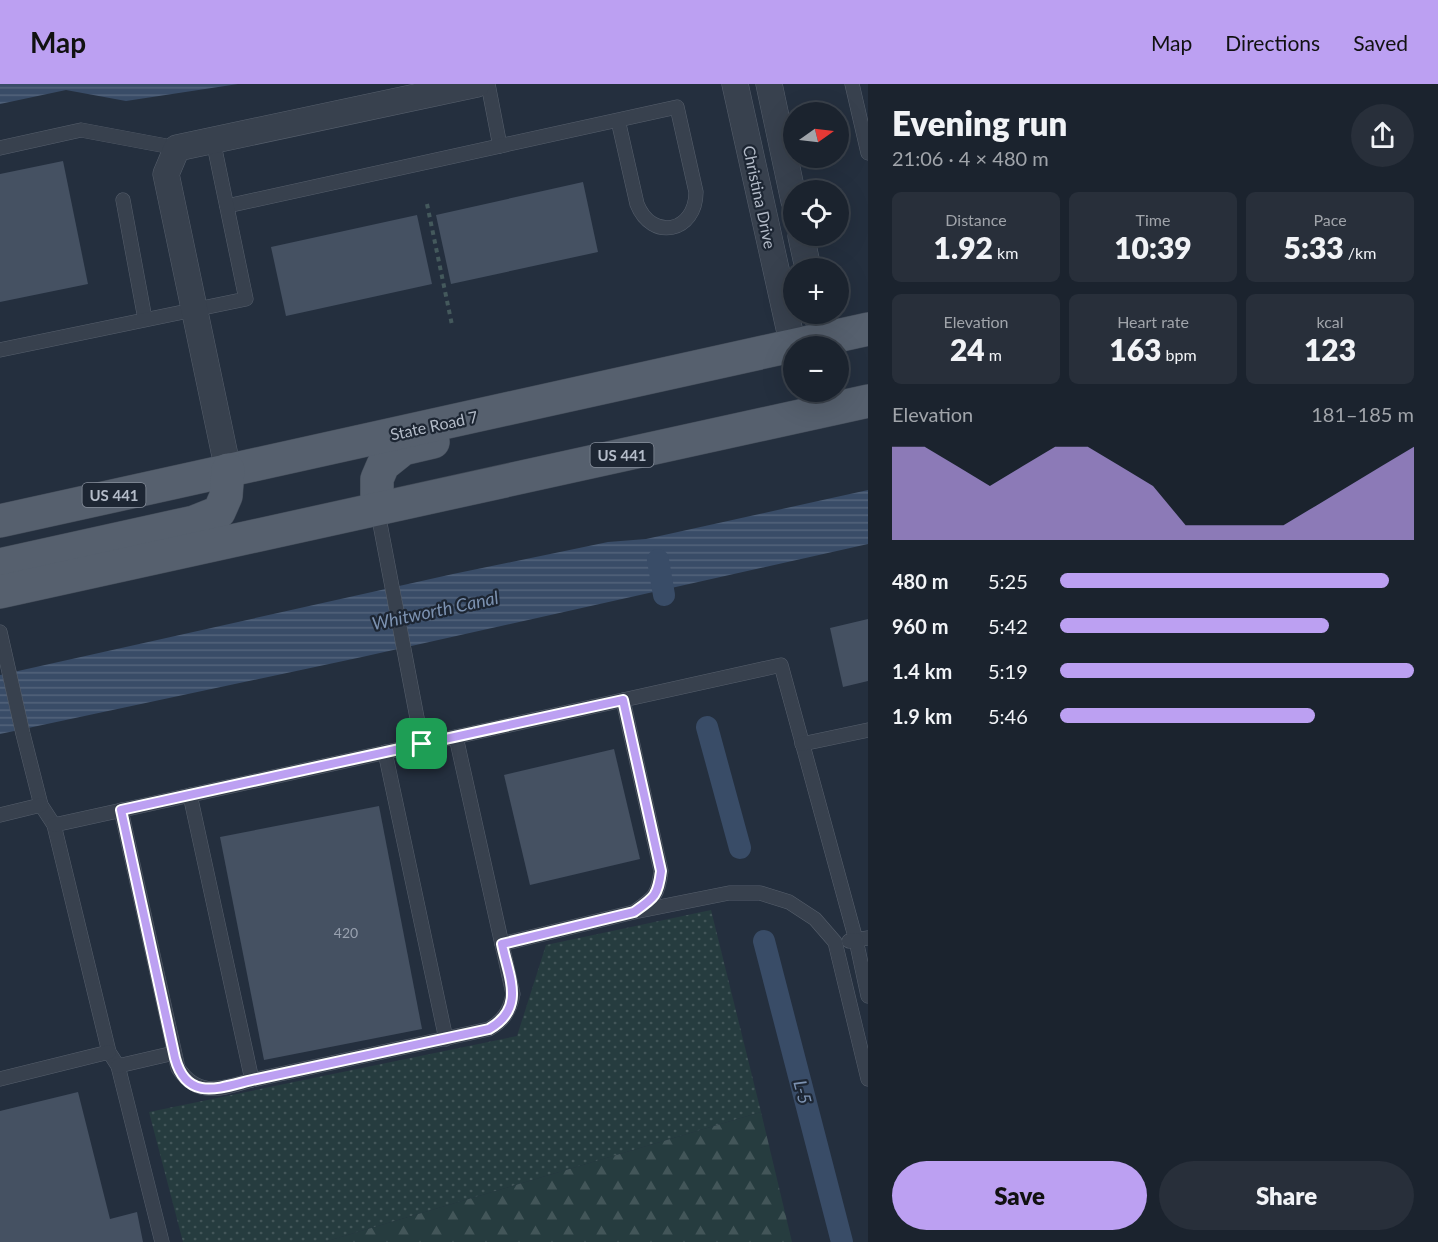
<!DOCTYPE html>
<meta charset="utf-8">
<style>
body{margin:0;font-family:Lato,sans-serif;background:#282f3a;color:#f1f3f6;height:100vh;display:flex;flex-direction:column;font-size:22px;white-space:nowrap}
*{box-sizing:border-box;margin:0}
p{font-size:20px;color:#a0a4aa}
.icon{flex:none;width:33px;height:33px;fill:none;stroke:currentColor;stroke-width:2;stroke-linecap:round;stroke-linejoin:round}
.map{position:relative;flex:1;overflow:hidden}
.side{display:flex;flex-direction:column;background:#1b232e;width:570px}
.side>*{flex:none}
.needle{width:39px;rotate:76deg}
.buttons{position:absolute;left:783px;top:18px;display:grid;gap:12px}
.buttons a{display:grid;place-items:center;width:66px;height:66px;border-radius:50%;background:#1b232e;box-shadow:0 6px 24px #0002,0 0 0 2px #39404a;font-size:30px}
.pin{position:absolute;display:grid;place-items:center;width:51px;height:51px;color:#fff;margin:-26px;border-radius:12px;box-shadow:0 3px 9px #0006}
.round{display:grid;place-items:center;flex:none;width:63px;height:63px;border-radius:32px;background:#282f3a}
.overview{display:flex;align-items:center;justify-content:space-between;height:102px;padding:0 24px}
h1{font-size:33px;font-weight:800;line-height:45px}
.stats{display:grid;grid-template-columns:repeat(3,1fr);gap:9px;height:102px;padding:6px 24px}
.stats div{display:grid;align-content:center;border-radius:9px;background:#282f3a;text-align:center}
.stats b{font-size:30px;font-weight:800}
.stats small{font-size:16px;font-weight:400}
.stats p{font-size:16px}
.chart{height:168px;padding:12px 24px}
.chart p{display:flex;justify-content:space-between}
.chart svg{width:100%;height:108px;margin-top:6px;fill:#bca0f2;opacity:.7}
.button{display:flex;gap:12px;margin-top:auto;padding:12px 24px}
.button a{flex:1;height:69px;border-radius:36px;background:#bca0f2;color:#111;font-size:24px;font-weight:800;line-height:69px;text-align:center}
.button a+a{background:#282f3a;color:#f1f3f6}
ul{padding:0 24px;list-style:none;font-size:20px}
li{display:grid;grid-template-columns:96px 72px 1fr;align-items:center;height:45px}
li i{height:15px;border-radius:8px;background:#bca0f2}
header{display:flex;align-items:center;gap:36px;box-sizing:border-box;height:84px;padding:0 30px;background:#bca0f2;color:#111}
header strong{font-size:28px}
nav{display:flex;gap:33px;margin-inline-start:auto;font-size:21px}
main{display:flex;flex:1;min-height:0}
.map>svg:first-child{display:block}
.grass{fill:url(#grass-dots)}
.forest{fill:url(#forest-firs)}
.water{fill:url(#water-rules)}
.lines{fill:none;stroke-linecap:round;stroke-linejoin:round}
.canal{stroke:#394c67;stroke-width:22}
.building{fill:#455162}
.service-casing{stroke:#565f6c;stroke-width:15}
.minor-casing{stroke:#565f6c;stroke-width:27}
.primary-casing{stroke:#414a57;stroke-width:34}
.path{stroke:#44595c;stroke-width:4;stroke-dasharray:4.5 4.5;stroke-linecap:butt}
.service{stroke:#38414e;stroke-width:14}
.minor{stroke:#38414e;stroke-width:26}
.primary{stroke:#56606e;stroke-width:33}
.route-casing{stroke:#fff;stroke-width:12}
.route{stroke:#bca0f2;stroke-width:8}
.labels{text-anchor:middle;dominant-baseline:central;stroke-width:4.5;stroke-linejoin:round;paint-order:stroke}
.number-label{font-size:14px;fill:#98a1af}
.shield{fill:#1d2633;stroke:#878f9c;stroke-width:1.5}
.shield-label{font-size:15px;font-weight:bold;fill:#b4bcc9}
.street-label{font-size:16px;fill:#b4bcc9;stroke:#1d2633}
.water-label{font-size:18px;font-style:italic;fill:#7c92b1;stroke:#1d2633}
</style>
<header>
<strong>Map</strong>
<nav><a>Map</a><a>Directions</a><a>Saved</a></nav>
</header>
<main>
<div class="map">
<svg width="868" height="1158" viewBox="0 0 868 1158">
<defs>
<pattern id="grass-dots" width="8" height="8" patternUnits="userSpaceOnUse" patternTransform="scale(1.5)"><rect width="8" height="8" fill="#263c3f"/><path d="M2 2h.1M6 6h.1" fill="none" stroke="#435659" stroke-width="1.8" stroke-linecap="round"/></pattern>
<pattern id="forest-firs" width="22" height="20" patternUnits="userSpaceOnUse" patternTransform="scale(1.5)"><rect width="22" height="20" fill="#263c3f"/><path d="M5 1l3.5 6h-7zM16 11l3.5 6h-7z" fill="#435659"/></pattern>
<pattern id="water-rules" width="6" height="5" patternUnits="userSpaceOnUse" patternTransform="scale(1.5)"><rect width="6" height="5" fill="#394c67"/><path d="M0 2.5h6" fill="none" stroke="#53647b"/></pattern>
</defs>
<rect width="100%" height="100%" fill="#242f3e"/>
<!-- grass -->
<polygon class="grass" points="711,826 761,1028 324,1158 183,1158 149,1028 517,952 546,861"/>
<!-- forest -->
<polygon class="forest" points="761,1028 792,1158 324,1158"/>
<!-- water -->
<g class="water">
<polygon points="0,0 238,0 126,17 66,6 0,20"/>
<polygon points="868,406 868,460 362,573 0,650 0,591 453,490 608,458 646,455"/>
</g>
<g class="lines">
<!-- canal -->
<g class="canal">
<polyline points="658,476 664,511"/>
<polyline points="707,643 740,764"/>
<polyline points="764,857 842,1158"/>
</g>
</g>
<!-- building -->
<g class="building">
<polygon points="63,77 88,200 0,218 0,90"/>
<polygon points="583,98 598,168 451,200 436,131"/>
<polygon points="417,131 432,200 286,232 271,163"/>
<polygon points="868,535 868,597 843,603 830,544"/>
<polygon points="614,665 640,775 530,801 504,691"/>
<polygon points="379,722 422,945 264,976 220,753"/>
<polygon points="78,1008 110,1135 137,1128 143,1158 0,1158 0,1027"/>
</g>
<g class="lines">
<!-- service casing -->
<g class="service-casing">
<g id="service">
<polyline points="488,0 500,62"/>
<polyline points="852,0 868,69"/>
<polyline points="0,64 81,46 177,64"/>
<polyline points="123,116 145,235"/>
<path d="M227,122C377,89 527,56 677,23L696,108C696,148 652,158 637,120L618,36"/>
<polyline points="0,266 246,215 213,56"/>
<polyline points="377,424 422,660"/>
<polyline points="0,548 23,650 41,721 54,741 109,968 118,982 162,1158"/>
<polyline points="623,616 781,581 856,856 868,854"/>
<polyline points="802,660 868,646"/>
<polyline points="385,668 446,955"/>
<polyline points="190,711 252,996"/>
<path d="M121,726L178,984C199,1015 222,1004 252,996L489,945C503,937 510,927 513,910L456,653"/>
<polyline points="0,731 41,721"/>
<path d="M54,741L623,616L661,787C658,812 654,814 634,828L502,860"/>
<polyline points="639,827 729,809 760,809 789,818 815,835 835,858 868,995"/>
<polyline points="849,857 856,856 868,912"/>
<polyline points="118,982 174,969"/>
<polyline points="0,995 109,968"/>
</g>
</g>
<!-- minor casing -->
<g class="minor-casing">
<g id="minor">
<polyline points="735,0 793,262"/>
<polyline points="769,0 794,117"/>
<polyline points="801,152 808,184"/>
<polyline points="817,230 823,255"/>
<polyline points="228,386 166,90 177,64 477,0"/>
</g>
</g>
<!-- primary casing -->
<g class="primary-casing">
<g id="primary">
<polyline points="377,424 377,395 383,381 403,365 433,358"/>
<polyline points="0,437 868,245"/>
<polyline points="0,481 194,438 219,428 226,412 228,386"/>
<polyline points="0,508 868,317"/>
</g>
</g>
<!-- path -->
<polyline class="path" points="427,120 452,241"/>
<!-- service -->
<use href="#service" class="service"/>
<!-- minor -->
<use href="#minor" class="minor"/>
<!-- primary -->
<use href="#primary" class="primary"/>
</g>
<g class="lines">
<!-- route casing -->
<g class="route-casing">
<path id="route" d="M623,616L661,787C658,812 654,814 634,828L502,860C509,894 526,924 489,945L252,996C219,1004 187,1018 175,974L121,726Z"/>
</g>
<!-- route -->
<use href="#route" class="route"/>
</g>
<g class="labels">
<!-- number labels -->
<g class="number-label">
<text x="346" y="848">420</text>
</g>
<!-- shield labels -->
<g class="shield">
<rect x="590.5" y="359" width="63" height="24" rx="4.5"/>
<rect x="82.5" y="399" width="63" height="24" rx="4.5"/>
</g>
<g class="shield-label">
<text x="622" y="371">US 441</text>
<text x="114" y="411">US 441</text>
</g>
<!-- street labels -->
<g class="street-label">
<text transform="translate(760 113) rotate(78)">Christina Drive</text>
<text transform="translate(434 341) rotate(-12)">State Road 7</text>
</g>
<!-- water labels -->
<g class="water-label">
<text transform="translate(435 526) rotate(-12)">Whitworth Canal</text>
<text transform="translate(803 1008) rotate(75)">L-5</text>
</g>
</g>
</svg>
<div class="buttons">
<a><svg class="needle" viewBox="-14 -14 28 28"><path d="M0-13l5 13h-10z" fill="#e53935"/><path d="M0 13l5-13h-10z" fill="#a0a4aa"/></svg></a>
<a><svg class="icon" aria-label="locate" viewBox="0 0 24 24"><circle cx="12" cy="12" r="6"/><path d="M12 2v4M12 18v4M2 12h4M18 12h4"/></svg></a>
<a>+</a>
<a>−</a>
</div>
<div class="pin" style="left:422px;top:660px;background:#1e9e55"><svg class="icon" aria-label="arrive" viewBox="0 0 24 24"><path d="M6 21V4h12l-3 4 3 4H6"/></svg></div>
</div>
<section class="side">
<div class="overview"><div><h1>Evening run</h1><p>21:06 · 4 × 480 m</p></div><a class="round"><svg class="icon" aria-label="share" viewBox="0 0 24 24"><path d="M12 15V3M7 8l5-5 5 5M5 13v7h14v-7"/></svg></a></div>
<div class="stats">
<div><p>Distance</p><b>1.92<small> km</small></b></div>
<div><p>Time</p><b>10:39</b></div>
<div><p>Pace</p><b>5:33<small> /km</small></b></div>
</div>
<div class="stats">
<div><p>Elevation</p><b>24<small> m</small></b></div>
<div><p>Heart rate</p><b>163<small> bpm</small></b></div>
<div><p>kcal</p><b>123</b></div>
</div>
<div class="chart"><p><span>Elevation</span>181–185 m</p>
<svg viewBox="0 0 160 44" preserveAspectRatio="none"><path d="M0 44V6L10 6L20 14L30 22L40 14L50 6L60 6L70 14L80 22L90 38L100 38L110 38L120 38L130 30L140 22L150 14L160 6V44z"/></svg>
</div>
<ul>
<li><b>480 m</b>5:25<i style="width:93%"></i></li>
<li><b>960 m</b>5:42<i style="width:76%"></i></li>
<li><b>1.4 km</b>5:19<i style="width:100%"></i></li>
<li><b>1.9 km</b>5:46<i style="width:72%"></i></li>
</ul>
<div class="button"><a>Save</a><a>Share</a></div>
</section>
</main>
